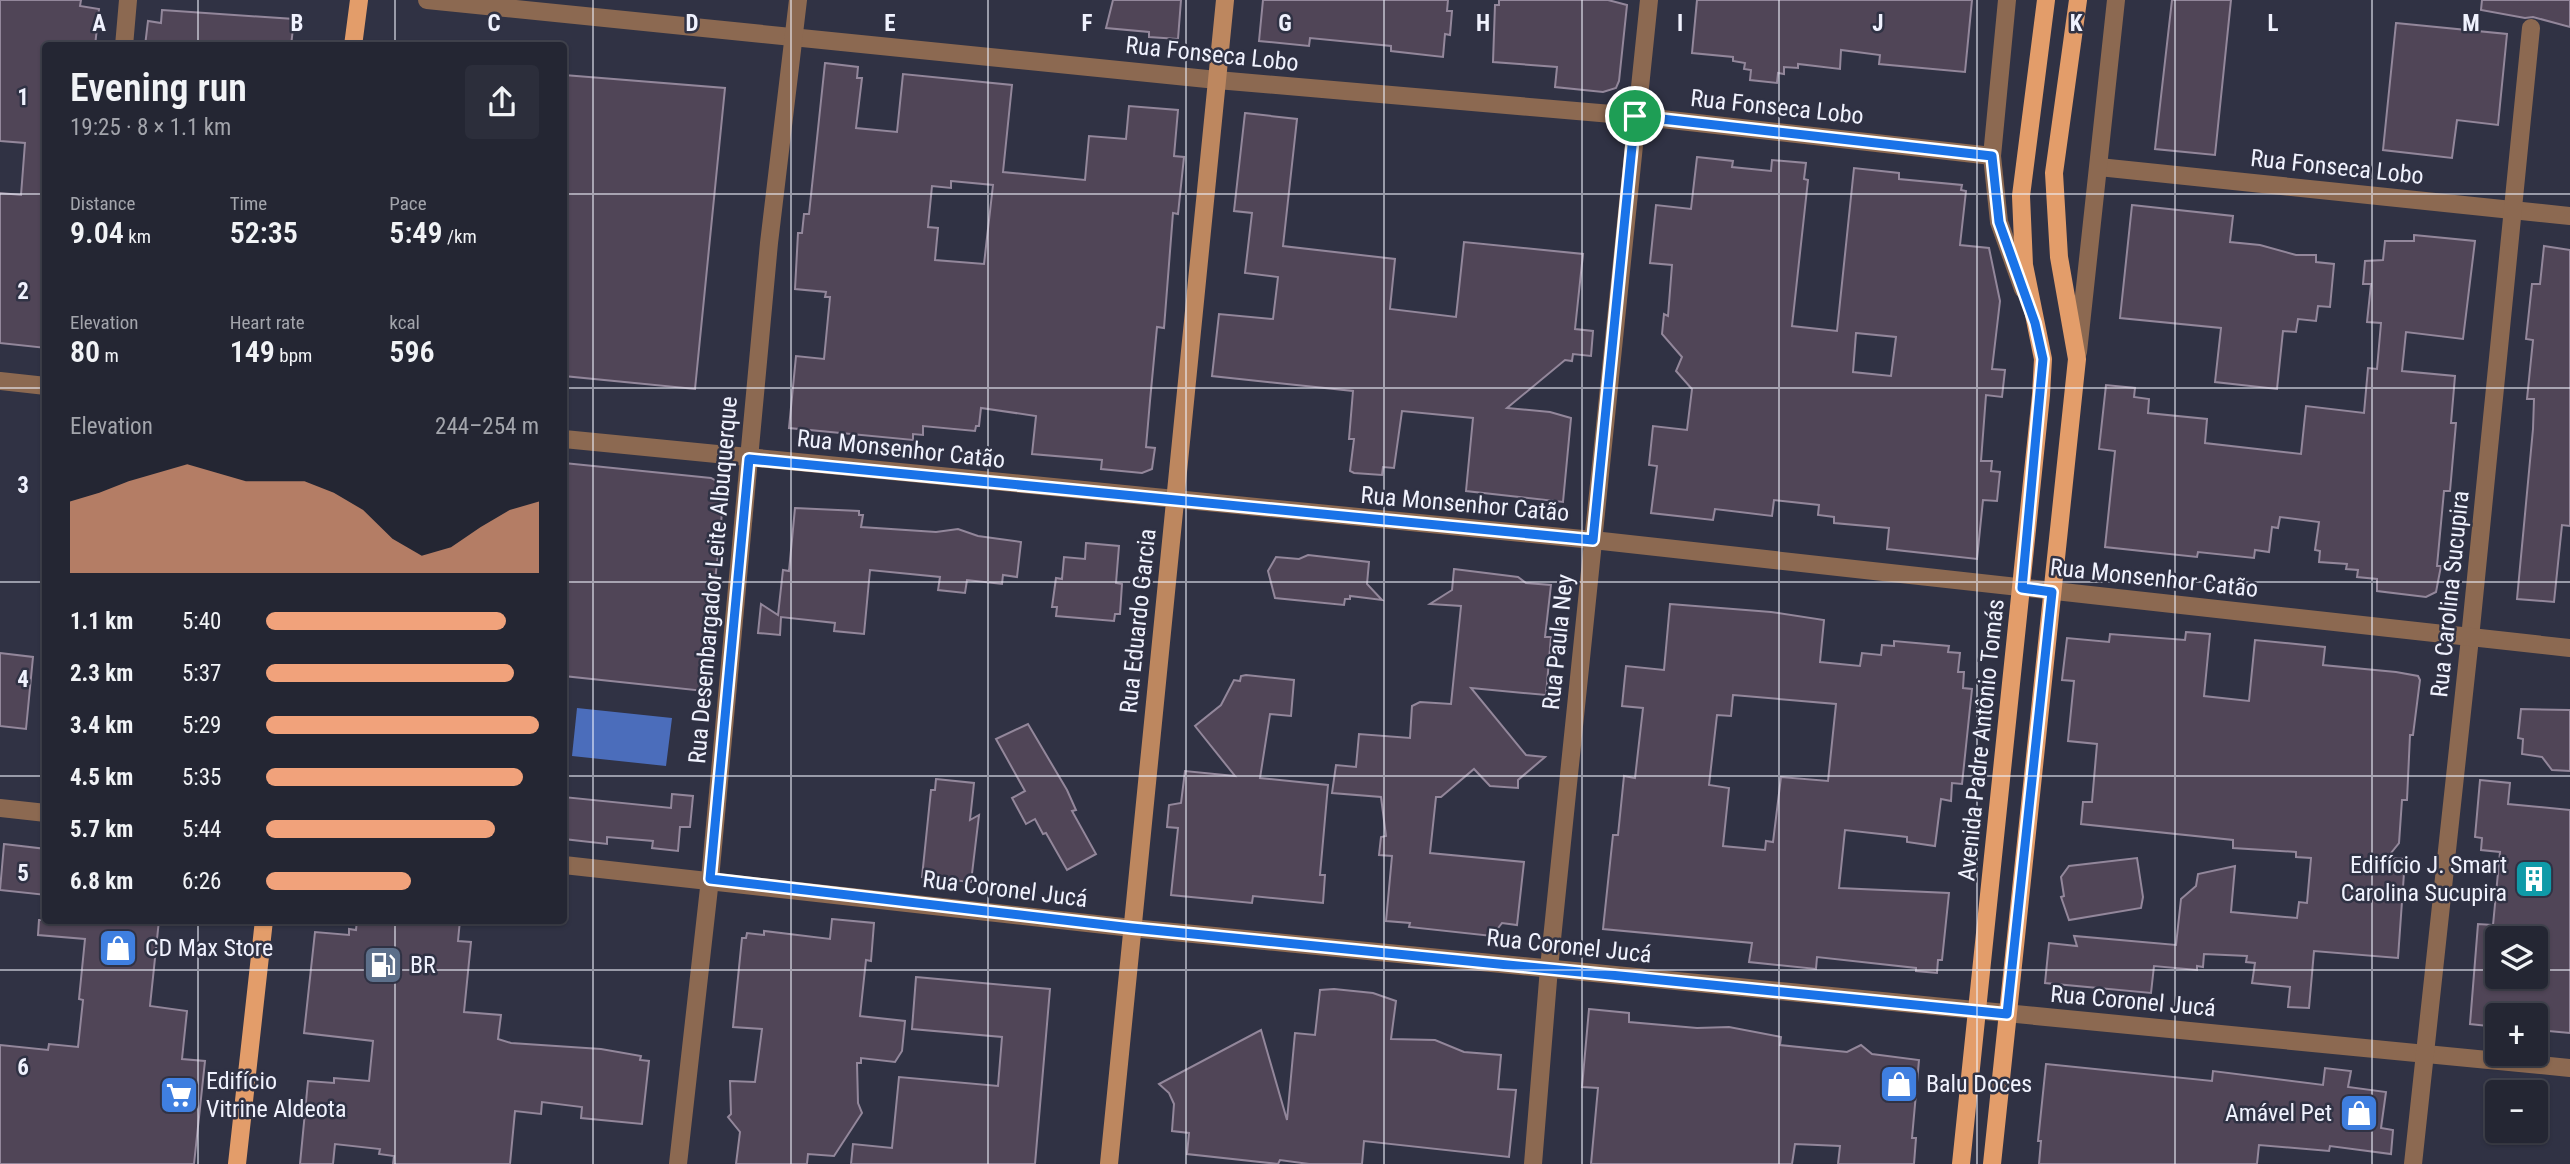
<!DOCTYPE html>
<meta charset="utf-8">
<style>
body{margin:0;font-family:"Roboto Condensed",sans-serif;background:#2c2e3b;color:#f1f3f6;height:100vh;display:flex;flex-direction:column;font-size:26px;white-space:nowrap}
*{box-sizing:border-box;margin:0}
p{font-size:23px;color:#a3a5ac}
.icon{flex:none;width:38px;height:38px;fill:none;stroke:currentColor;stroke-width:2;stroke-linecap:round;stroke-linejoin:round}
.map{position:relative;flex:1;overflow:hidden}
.drawer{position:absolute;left:42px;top:42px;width:525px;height:882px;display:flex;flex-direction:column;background:#242633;border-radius:7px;box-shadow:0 2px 5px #0004,0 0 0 2px #41434e}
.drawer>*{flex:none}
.buttons{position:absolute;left:2485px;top:926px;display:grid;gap:14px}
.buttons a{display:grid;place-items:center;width:63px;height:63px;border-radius:7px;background:#242633;box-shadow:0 2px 5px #0004,0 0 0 2px #41434e;font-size:35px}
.pin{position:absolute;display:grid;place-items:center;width:60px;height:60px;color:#fff;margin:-30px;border:4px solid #fff;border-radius:50%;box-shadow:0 2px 7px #0007}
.round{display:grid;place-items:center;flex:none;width:74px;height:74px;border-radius:7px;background:#2c2e3b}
.head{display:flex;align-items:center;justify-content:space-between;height:119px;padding:0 28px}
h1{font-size:38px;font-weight:600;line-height:52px}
.metrics{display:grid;grid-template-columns:repeat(3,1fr);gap:10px;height:119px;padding:7px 28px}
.metrics div{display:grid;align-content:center}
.metrics b{font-size:30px;font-weight:600}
.metrics small{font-size:19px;font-weight:400}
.metrics p{font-size:19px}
.chart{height:196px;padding:14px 28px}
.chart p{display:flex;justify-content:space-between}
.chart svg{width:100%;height:126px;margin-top:7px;fill:#f1a27b;opacity:.7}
ul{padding:0 28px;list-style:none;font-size:23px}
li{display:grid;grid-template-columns:112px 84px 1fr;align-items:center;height:52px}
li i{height:18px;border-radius:9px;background:#f1a27b}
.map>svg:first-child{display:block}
.water{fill:#4b6dbb}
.building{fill:#504557;stroke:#93879b;stroke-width:2;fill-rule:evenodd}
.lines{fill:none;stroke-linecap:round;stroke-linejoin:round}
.minor{stroke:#8c6951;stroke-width:18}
.tertiary{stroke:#8c6951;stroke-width:18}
.secondary{stroke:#bd875f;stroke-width:18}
.primary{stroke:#e39d6a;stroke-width:18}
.route-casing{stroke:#fff;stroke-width:14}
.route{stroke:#1a73e8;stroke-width:9}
.grid{fill:none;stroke:#f0f2fe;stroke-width:2;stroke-opacity:0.55}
.labels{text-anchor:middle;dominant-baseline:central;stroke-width:5;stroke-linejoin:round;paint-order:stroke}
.street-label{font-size:24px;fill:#f0f2fe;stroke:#303244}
.poi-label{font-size:24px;fill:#f0f2fe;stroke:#303244;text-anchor:start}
.grid-label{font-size:23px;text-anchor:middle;font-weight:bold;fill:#f0f2fe;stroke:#303244;stroke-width:5;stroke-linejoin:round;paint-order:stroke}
</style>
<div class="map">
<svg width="2570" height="1164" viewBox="0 0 2570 1164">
<rect width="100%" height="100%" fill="#303244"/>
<!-- water -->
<polygon class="water" points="577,708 672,718 666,766 572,756"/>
<!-- building -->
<g class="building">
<polygon points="0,0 81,0 80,6 99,9 95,46 46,46 46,348 0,343 0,193 21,195 25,143 0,141"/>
<polygon points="1113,0 1181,0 1178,39 1149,37 1149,32 1106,28"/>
<polygon points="1263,0 1448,0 1447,11 1452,11 1450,35 1445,34 1443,57 1391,51 1391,46 1310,38 1309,46 1259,41"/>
<polygon points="1499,0 1608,0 1627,5 1619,81 1616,88 1603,92 1555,87 1557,67 1493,62 1495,5 1499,5"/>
<polygon points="1697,0 1972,0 1965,72 1879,64 1880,55 1841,50 1840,69 1798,64 1798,68 1784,67 1784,74 1778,73 1777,83 1750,80 1751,70 1744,69 1745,63 1733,61 1733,57 1692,53"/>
<polygon points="2172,0 2231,0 2215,155 2155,149"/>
<polygon points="2482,0 2570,0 2570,27 2533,17 2525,18 2481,10"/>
<polygon points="162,10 294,19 291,46 145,46 148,21 161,23"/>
<polygon points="2396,23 2507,34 2498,125 2457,120 2452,158 2383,150"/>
<path d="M825,63L858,67L857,78H862L856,128L897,132L903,74L1012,85L1003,172L1085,180L1089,136L1126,139L1129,106L1178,110L1174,156L1184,157L1178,214L1173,213L1164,328L1157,327L1150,401L1146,447L1155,448L1152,469L1142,473L1101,469L1102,460L1032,454L1036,416L981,408L979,426H976L975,431L923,426V435L913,434V440L789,428L796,356L824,359L830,297H825L826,292L795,289L798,233H802L804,214H809ZM951,181L993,185L984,264L935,260L938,228L928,227L932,186L951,188Z"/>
<polygon points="564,75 725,88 695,389 564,376"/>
<polygon points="1245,113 1297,119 1283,246 1395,259 1390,309 1456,317 1464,242 1583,254 1575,329 1593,331 1591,356 1573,354 1572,361 1565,360 1507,408 1550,412 1571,418 1563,502 1466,491 1473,418 1402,411 1394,468 1383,467 1382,475 1354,473 1350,471 1354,439 1349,439 1353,391 1212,376 1219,314 1273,319 1278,277 1245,273 1252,213 1234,211"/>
<path d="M1697,157L1733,161L1732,167L1771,171L1772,160L1806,163L1804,179L1808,180L1792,326L1837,331L1854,168L1899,173V179L1962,185L1961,190L1966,191L1960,245L1989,248L2000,301L1992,369L2005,370L2002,397L1986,395L1981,461H1992L1991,471L2000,472L1997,501L1983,500L1977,559L1887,549L1889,528L1834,523V517L1818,515L1819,505L1774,500L1772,516L1715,509L1713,520L1651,513L1657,466L1649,465L1653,426L1687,430L1692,389L1676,371L1682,357L1662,334L1664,314L1668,316L1672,265L1650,263L1656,205L1691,209ZM1856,333L1896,337L1891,376L1853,372Z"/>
<polygon points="2132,205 2233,216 2230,242 2260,245 2296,255 2316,255 2316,262 2334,264 2330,307 2318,306 2316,321 2298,319 2296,332 2283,331 2277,389 2215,382 2221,328 2120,318"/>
<polygon points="2414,235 2475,241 2463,339 2406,332 2402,371 2455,376 2451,423 2456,423 2450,491 2444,491 2437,566 2441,566 2436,592 2426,597 2377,591 2377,579 2357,577 2358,570 2346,569 2347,564 2319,562 2320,551 2315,550 2319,522 2280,517 2278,528 2272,527 2269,552 2255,550 2254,558 2198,552 2197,557 2105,547 2115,451 2099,449 2106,385 2135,388 2134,397 2149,399 2148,413 2207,419 2205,443 2301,454 2306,406 2364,413 2368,368 2377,369 2381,323 2367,322 2371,284 2363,284 2365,261 2383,260 2385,241 2414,241"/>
<polygon points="2544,246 2570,250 2570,526 2562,525 2554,602 2517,599 2533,429 2534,399 2527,399 2533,340 2526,339 2532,284 2540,284"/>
<polygon points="564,463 711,478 718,482 724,493 704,691 564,676"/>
<polygon points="795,508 859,511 859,515 863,515 861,527 936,532 958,529 978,536 1021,542 1017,577 1003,575 1002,584 967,580 965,593 938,590 940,577 870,570 864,634 834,631 835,623 781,617 780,635 758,633 761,604 778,615 783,570 789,571"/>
<polygon points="1086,543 1119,546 1116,583 1122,584 1120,614 1115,614 1114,621 1056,616 1057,607 1052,607 1056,578 1062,579 1064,557 1085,559"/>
<polygon points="1308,555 1369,562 1367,584 1382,600 1350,596 1350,599 1345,599 1344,605 1275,598 1268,571 1276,557 1299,559"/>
<polygon points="1454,569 1518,577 1526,583 1551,585 1545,637 1551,637 1546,695 1471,688 1526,755 1545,757 1518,780 1518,788 1490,786 1474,769 1441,797 1436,797 1430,853 1524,862 1517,925 1502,923 1492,936 1409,927 1410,923 1386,921 1392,856 1379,855 1381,837 1386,836 1381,797 1332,793 1336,765 1356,767 1359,734 1410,738 1412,706 1420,702 1451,704 1461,606 1430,604 1452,590"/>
<path d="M1670,604L1771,612L1824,620L1820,662L1860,666L1862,653L1881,655L1882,645L1894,646V641L1949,646L1948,652L1960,653L1958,672H1964L1963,688L1972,689L1962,784L1952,783L1951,801L1941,799L1935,846L1907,842V837L1845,830L1839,888L1949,893L1942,960H1938L1937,973L1916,971V968L1817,957L1816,969L1749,962L1752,943L1603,929L1613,835H1618L1624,776L1635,778L1643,708L1622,706L1626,666L1664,670ZM1733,695L1836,704L1828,781L1781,777L1773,842L1766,841L1765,850L1723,846L1729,788L1709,785L1717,715L1731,716Z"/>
<polygon points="2186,632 2210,634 2204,696 2249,701 2255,640 2325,647 2323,665 2396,672 2418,676 2420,680 2413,735 2410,735 2407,800 2402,800 2399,843 2387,858 2405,859 2398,958 2314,951 2309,1008 2288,1007 2290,987 2252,983 2255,963 2246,962 2247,956 2204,954 2203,967 2197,966 2197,970 2154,966 2151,993 2045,983 2049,943 2077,946 2074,936 2176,945 2181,899 2196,886 2198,874 2235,866 2231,912 2297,918 2299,902 2307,903 2311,858 2296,857 2296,852 2233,848 2233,840 2081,824 2083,802 2092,802 2097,744 2068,741 2074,681 2062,680 2067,638 2109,642 2110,634 2185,640"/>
<polygon points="0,653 33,657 26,729 0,726"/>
<polygon points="1246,675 1294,680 1291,716 1270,714 1260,778 1328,785 1320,875 1325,875 1323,903 1253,896 1252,903 1171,895 1178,828 1167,827 1169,805 1181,803 1185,771 1235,776 1195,726 1221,705 1234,680 1240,681 1241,676"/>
<polygon points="2521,709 2570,710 2570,771 2552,770 2542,757 2522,754 2523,739 2518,738"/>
<polygon points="1028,724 1067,790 1076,810 1072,811 1096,854 1067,870 1046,833 1043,834 1035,819 1026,824 1012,798 1025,791 996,739"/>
<polygon points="936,779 974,783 970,820 979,815 971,882 922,877 931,790 935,790"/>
<path d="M2480,780L2510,783L2508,804L2570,810V1033L2536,1030V1015H2497V1027L2470,1024L2478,924L2493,925L2500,852L2481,850L2482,838L2475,837ZM2497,938H2536V976H2497Z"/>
<polygon points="672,794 693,796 690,827 680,827 678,851 652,848 653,841 607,837 607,844 564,839 564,797 671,808"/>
<polygon points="4,844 46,849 46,895 0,890"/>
<polygon points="2137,858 2143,897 2141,908 2069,920 2061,897 2064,896 2061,877 2069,866"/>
<polygon points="832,919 874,923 871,961 866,960 860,1016 905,1021 902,1051 895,1062 861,1058 861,1063 857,1063 858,1103 862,1113 834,1156 808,1154 807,1164 736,1164 740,1132 728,1117 731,1114 730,1081 755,1082 762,1029 733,1027 742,938 746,938 747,933 764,935 764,931 830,939"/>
<polygon points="39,920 159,920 150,1006 187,1011 182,1059 205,1061 194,1164 0,1164 0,1045 48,1050 49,1044 78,1047 83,1000 79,999 85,939 38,935"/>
<polygon points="357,920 460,920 458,941 471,942 464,1012 501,1015 498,1039 511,1043 601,1049 641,1056 640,1060 649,1061 642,1124 581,1118 582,1107 542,1102 541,1114 515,1111 510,1164 393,1164 394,1156 379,1154 380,1149 335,1144 333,1164 300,1164 308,1081 334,1083 334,1078 369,1081 373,1041 304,1033 315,932 349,935 349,929 356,930"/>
<polygon points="916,977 1050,989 1035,1164 851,1164 853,1144 892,1148 899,1077 998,1086 1002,1037 912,1029"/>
<polygon points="1334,989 1373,993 1396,1001 1391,1039 1435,1040 1464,1052 1501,1055 1498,1089 1516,1090 1509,1157 1364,1141 1362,1164 1309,1164 1280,1160 1278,1164 1187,1154 1189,1133 1172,1131 1174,1104 1169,1093 1159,1084 1261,1030 1287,1120 1295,1033 1315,1035 1320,990"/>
<polygon points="1589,1009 1629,1013 1629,1022 1697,1028 1729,1027 1781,1037 1780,1045 1847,1052 1861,1045 1872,1054 1919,1060 1912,1138 1916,1138 1914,1164 1838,1164 1840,1146 1795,1144 1792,1164 1591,1164 1598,1088 1582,1087"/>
<polygon points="2046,1064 2212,1081 2213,1071 2323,1085 2325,1068 2351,1071 2348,1087 2386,1092 2381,1128 2393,1130 2391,1154 2330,1146 2329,1151 2259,1145 2257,1164 2039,1164 2041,1141 2038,1141"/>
</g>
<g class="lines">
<!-- minor -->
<g class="minor">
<polyline points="427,0 1217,80 1635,116 1992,156"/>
<polyline points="124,46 128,0"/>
<polyline points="2099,167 2570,216"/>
<polyline points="0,381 46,386"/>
<polyline points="0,808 46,813"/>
<polyline points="564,865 1132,928 2570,1068"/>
<polyline points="678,1164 710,879 769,243 798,0"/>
<polyline points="1533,1164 1549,968 1649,0"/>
<polyline points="2413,1164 2470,638 2531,28"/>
</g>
<!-- tertiary -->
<g class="tertiary">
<polyline points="2007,0 1992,156 1999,222 2023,289"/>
<polyline points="2078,352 2116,0"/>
<polyline points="564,439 1593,540 2570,648"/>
</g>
<!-- secondary -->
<polyline class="secondary" points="1109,1164 1225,0"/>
<!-- primary -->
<g class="primary">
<polyline points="353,46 359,0"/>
<polyline points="237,1164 264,920"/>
<polyline points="1961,1164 2041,395 2043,359 2024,265 2021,196 2046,0"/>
<polyline points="1992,1164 2077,359 2059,257 2054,173 2078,0"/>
</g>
</g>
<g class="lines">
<!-- route casing -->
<g class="route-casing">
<polygon id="route" points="1635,116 1992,156 1999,222 2035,323 2043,359 2022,588 2052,592 2007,1014 1132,928 710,879 749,459 1593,540"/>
</g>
<!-- route -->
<use href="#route" class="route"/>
</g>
<!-- grid -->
<path class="grid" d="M198,0V46M395,0V46M593,0V1164M791,0V1164M988,0V1164M1186,0V1164M1384,0V1164M1582,0V1164M1779,0V1164M1977,0V1164M2175,0V1164M2372,0V1164M0,194H46M564,194H2570M0,388H46M564,388H2570M0,582H46M564,582H2570M0,776H46M564,776H2570M198,920V1164M395,920V1164M0,970H2497M2536,970H2570"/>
<!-- icons -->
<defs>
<g id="building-square" transform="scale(2.0125)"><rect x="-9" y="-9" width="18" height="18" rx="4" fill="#0f9aa8" stroke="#303244"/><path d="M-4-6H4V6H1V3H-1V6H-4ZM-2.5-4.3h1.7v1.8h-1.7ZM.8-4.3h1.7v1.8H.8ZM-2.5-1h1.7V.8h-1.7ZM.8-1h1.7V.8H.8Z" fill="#fff"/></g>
<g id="shop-square" transform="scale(2.0125)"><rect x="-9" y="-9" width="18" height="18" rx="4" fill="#3f7fe0" stroke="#303244"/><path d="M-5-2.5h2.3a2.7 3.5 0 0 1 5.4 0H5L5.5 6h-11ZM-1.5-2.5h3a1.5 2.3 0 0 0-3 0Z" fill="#fff"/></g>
<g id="fuel-square" transform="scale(2.0125)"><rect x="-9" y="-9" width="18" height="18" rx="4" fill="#5c6f8a" stroke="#303244"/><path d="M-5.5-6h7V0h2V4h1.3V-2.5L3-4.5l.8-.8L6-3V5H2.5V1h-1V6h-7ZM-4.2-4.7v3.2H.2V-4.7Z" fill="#fff"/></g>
<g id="supermarket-square" transform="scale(2.0125)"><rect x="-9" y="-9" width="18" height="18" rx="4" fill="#3f7fe0" stroke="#303244"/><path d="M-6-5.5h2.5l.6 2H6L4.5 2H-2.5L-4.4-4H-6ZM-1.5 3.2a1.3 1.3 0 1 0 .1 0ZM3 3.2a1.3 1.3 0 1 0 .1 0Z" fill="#fff"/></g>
</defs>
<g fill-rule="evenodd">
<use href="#building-square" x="2534" y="879"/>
<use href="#shop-square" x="118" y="948"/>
<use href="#fuel-square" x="383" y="965"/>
<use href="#shop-square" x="1899" y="1084"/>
<use href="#supermarket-square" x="179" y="1095"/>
<use href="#shop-square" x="2359" y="1113"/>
</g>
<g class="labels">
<!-- street labels -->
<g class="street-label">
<text transform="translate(1212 54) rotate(6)">Rua Fonseca Lobo</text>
<text transform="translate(1777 107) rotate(6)">Rua Fonseca Lobo</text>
<text transform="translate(2337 167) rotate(6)">Rua Fonseca Lobo</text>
<text transform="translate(901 449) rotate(6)">Rua Monsenhor Catão</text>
<text transform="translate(1465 504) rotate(5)">Rua Monsenhor Catão</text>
<text transform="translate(2154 578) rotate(6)">Rua Monsenhor Catão</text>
<text transform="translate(713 580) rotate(-85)">Rua Desembargador Leite Albuquerque</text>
<text transform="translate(2450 594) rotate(-84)">Rua Carolina Sucupira</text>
<text transform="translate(1138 621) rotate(-84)">Rua Eduardo Garcia</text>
<text transform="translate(1558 642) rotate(-84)">Rua Paula Ney</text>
<text transform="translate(1981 740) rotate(-84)">Avenida Padre Antônio Tomás</text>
<text transform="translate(1005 889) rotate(7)">Rua Coronel Jucá</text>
<text transform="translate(1569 946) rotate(6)">Rua Coronel Jucá</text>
<text transform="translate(2133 1001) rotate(5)">Rua Coronel Jucá</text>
</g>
<!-- poi labels -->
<g class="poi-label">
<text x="2507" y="865" text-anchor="end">Edifício J. Smart<tspan x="2507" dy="28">Carolina Sucupira</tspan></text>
<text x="145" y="948">CD Max Store</text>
<text x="410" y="965">BR</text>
<text x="206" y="1081">Edifício<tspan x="206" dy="28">Vitrine Aldeota</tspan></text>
<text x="1926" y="1084">Balu Doces</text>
<text x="2332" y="1113" text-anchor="end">Amável Pet</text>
</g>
</g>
<g class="grid-label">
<text x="99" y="31">A</text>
<text x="297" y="31">B</text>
<text x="494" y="31">C</text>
<text x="692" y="31">D</text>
<text x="890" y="31">E</text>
<text x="1087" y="31">F</text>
<text x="1285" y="31">G</text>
<text x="1483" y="31">H</text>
<text x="1680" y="31">I</text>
<text x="1878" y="31">J</text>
<text x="2076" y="31">K</text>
<text x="2273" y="31">L</text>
<text x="2471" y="31">M</text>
<text x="23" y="105">1</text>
<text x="23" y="299">2</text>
<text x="23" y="493">3</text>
<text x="23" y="687">4</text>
<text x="23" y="881">5</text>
<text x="23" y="1075">6</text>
</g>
</svg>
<div class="buttons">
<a><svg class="icon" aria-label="layers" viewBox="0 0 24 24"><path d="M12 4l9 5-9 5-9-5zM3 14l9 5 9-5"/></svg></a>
<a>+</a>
<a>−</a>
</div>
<div class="pin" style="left:1635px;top:116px;background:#1e9e55"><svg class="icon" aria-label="arrive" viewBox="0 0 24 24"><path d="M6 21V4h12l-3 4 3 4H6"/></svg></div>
<section class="drawer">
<div class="head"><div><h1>Evening run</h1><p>19:25 · 8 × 1.1 km</p></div><a class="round"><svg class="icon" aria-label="share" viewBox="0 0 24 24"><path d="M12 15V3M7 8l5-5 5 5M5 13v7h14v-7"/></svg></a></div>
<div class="metrics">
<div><p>Distance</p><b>9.04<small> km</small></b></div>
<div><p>Time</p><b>52:35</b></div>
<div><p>Pace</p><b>5:49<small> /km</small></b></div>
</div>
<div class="metrics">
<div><p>Elevation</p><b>80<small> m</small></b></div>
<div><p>Heart rate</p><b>149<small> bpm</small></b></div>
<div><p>kcal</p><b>596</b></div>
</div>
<div class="chart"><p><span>Elevation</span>244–254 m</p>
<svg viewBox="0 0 160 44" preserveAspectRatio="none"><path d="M0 44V19L10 16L20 12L30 9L40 6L50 9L60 12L70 12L80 12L90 16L100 22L110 32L120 38L130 35L140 28L150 22L160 19V44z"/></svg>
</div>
<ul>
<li><b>1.1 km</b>5:40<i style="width:88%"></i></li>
<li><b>2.3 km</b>5:37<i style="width:91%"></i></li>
<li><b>3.4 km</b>5:29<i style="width:100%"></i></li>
<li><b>4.5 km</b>5:35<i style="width:94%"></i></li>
<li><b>5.7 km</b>5:44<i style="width:84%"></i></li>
<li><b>6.8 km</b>6:26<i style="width:53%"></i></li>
</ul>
</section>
</div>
